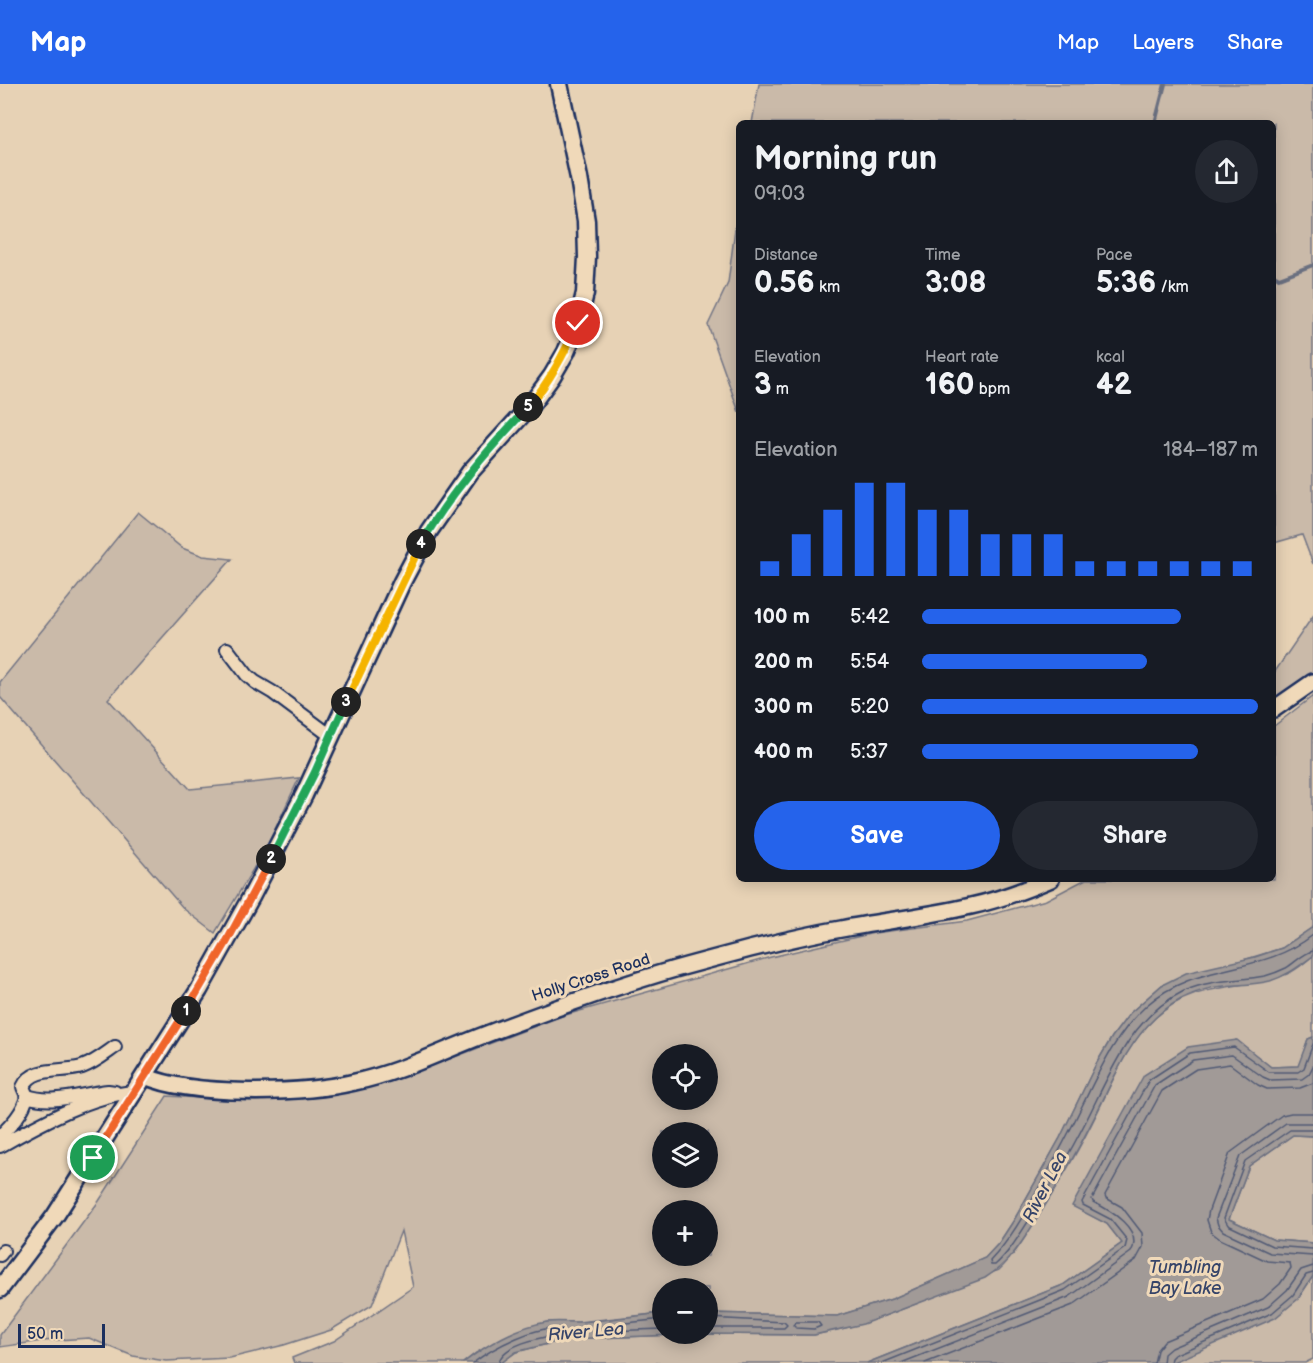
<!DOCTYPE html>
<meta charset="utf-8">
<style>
body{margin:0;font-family:"Balsamiq Sans",sans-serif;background:#242831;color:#f1f3f6;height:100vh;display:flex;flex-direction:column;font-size:22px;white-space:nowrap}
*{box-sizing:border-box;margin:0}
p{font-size:20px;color:#9ea1a6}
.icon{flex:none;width:33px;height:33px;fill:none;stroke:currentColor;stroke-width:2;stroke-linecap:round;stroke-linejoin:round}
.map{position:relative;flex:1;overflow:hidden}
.details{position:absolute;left:736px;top:36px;width:540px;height:762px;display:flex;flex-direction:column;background:#171b24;border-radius:9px;box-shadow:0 3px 15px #0003}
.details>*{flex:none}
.tools{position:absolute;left:652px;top:960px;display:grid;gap:12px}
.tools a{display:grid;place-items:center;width:66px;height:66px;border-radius:50%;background:#171b24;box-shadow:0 3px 15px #0003;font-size:30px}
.scale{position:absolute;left:18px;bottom:15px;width:87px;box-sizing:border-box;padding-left:6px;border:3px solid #1b2f5e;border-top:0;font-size:16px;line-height:21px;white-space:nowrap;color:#1b2f5e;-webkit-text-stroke:4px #f0d9b9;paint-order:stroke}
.pin{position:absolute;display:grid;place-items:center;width:51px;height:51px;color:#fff;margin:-26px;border:3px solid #fff;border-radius:50%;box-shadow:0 2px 6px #0007}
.km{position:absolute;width:30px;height:30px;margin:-15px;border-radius:50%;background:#222;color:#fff;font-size:16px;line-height:30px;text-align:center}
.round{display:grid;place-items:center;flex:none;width:63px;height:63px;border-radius:32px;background:#242831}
.overview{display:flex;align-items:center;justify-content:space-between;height:102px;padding:0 18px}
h1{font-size:33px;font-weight:700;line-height:45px}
.metrics{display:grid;grid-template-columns:repeat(3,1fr);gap:9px;height:102px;padding:6px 18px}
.metrics div{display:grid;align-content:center}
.metrics b{font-size:30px;font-weight:700}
.metrics small{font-size:16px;font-weight:400}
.metrics p{font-size:16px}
.chart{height:168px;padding:12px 18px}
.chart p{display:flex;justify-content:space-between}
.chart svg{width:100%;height:108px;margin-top:6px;stroke:#2563eb;stroke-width:6}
.action{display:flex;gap:12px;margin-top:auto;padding:12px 18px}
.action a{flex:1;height:69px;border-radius:36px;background:#2563eb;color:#fff;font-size:24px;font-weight:700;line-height:69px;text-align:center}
.action a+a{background:#242831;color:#f1f3f6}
ul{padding:0 18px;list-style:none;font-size:20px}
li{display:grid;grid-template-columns:96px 72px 1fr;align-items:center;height:45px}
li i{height:15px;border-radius:8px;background:#2563eb}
header{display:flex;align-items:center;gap:36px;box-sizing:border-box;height:84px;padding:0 30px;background:#2563eb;color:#fff}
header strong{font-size:28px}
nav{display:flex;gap:33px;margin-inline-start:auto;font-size:21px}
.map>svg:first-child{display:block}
.green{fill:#cabaa9;stroke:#727484;stroke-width:1.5;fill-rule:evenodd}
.water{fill:#a19a97;stroke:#6b6f80;stroke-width:1.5}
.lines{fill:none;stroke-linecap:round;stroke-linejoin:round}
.shore{stroke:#515a75;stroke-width:1.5}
.stream{stroke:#6b6f80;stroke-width:4}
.minor-casing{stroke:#1b2f5e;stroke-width:16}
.tertiary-casing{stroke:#1b2f5e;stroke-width:20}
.secondary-casing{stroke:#1b2f5e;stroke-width:21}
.minor{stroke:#f0d9b9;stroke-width:12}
.tertiary{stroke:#f0d9b9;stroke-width:15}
.secondary{stroke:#f0d9b9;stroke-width:16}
.split-1-casing{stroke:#fff;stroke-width:12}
.split-2-casing{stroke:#fff;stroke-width:12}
.split-3-casing{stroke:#fff;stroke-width:12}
.split-4-casing{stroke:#fff;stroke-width:12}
.split-5-casing{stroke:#fff;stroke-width:12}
.split-6-casing{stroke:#fff;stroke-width:12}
.split-1{stroke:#f0652b;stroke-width:8}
.split-2{stroke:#f0652b;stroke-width:8}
.split-3{stroke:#22a559;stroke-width:8}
.split-4{stroke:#f5b400;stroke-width:8}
.split-5{stroke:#22a559;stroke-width:8}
.split-6{stroke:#f5b400;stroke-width:8}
.labels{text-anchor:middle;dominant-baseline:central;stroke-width:6;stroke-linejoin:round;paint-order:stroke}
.street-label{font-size:16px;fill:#1b2f5e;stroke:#f0d9b9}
.water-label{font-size:18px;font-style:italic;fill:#364469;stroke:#f0d9b9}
</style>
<header>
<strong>Map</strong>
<nav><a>Map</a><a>Layers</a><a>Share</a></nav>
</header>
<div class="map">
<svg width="1313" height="1279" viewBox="0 0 1313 1279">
<rect width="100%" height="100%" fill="#e7d2b5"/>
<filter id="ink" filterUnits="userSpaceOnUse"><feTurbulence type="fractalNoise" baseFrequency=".0167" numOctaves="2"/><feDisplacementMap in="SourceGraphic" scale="12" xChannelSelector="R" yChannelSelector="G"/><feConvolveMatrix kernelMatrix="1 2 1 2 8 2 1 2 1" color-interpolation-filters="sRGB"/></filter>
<g filter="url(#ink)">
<!-- green -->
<g class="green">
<polygon points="759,0 1313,0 1313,480 1302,451 1274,459 1274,39 752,39"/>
<polygon points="739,114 739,328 708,241 728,199"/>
<polygon points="138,428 182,464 203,472 232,475 108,615 190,705 299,694 268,760 215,849 184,825 0,613 0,598"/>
<polygon points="1313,532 1313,590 1274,618 1274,589"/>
<path d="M1313,612V843L1282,864L1162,901L1130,929L1112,953L1096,980L1060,1054L1014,1136L999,1159L985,1174L892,1215L837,1232L708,1229V1204H663V1229L578,1238H547L527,1244L476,1269L463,1279H294L292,1274L334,1257L413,1203L401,1147L372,1221L331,1246L284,1261L230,1274L166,1277L133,1272L89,1254L42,1257L0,1263V1251L99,1117L167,1012L250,1017L298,1015L338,1010L389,998L562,932L771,873L874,849L967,837L1046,816L1086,795H1274V642ZM663,970H708V1016H663ZM663,1048H708V1094H663ZM663,1126H708V1172H663Z"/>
<path d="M1313,872V953L1308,955L1299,982L1271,983L1236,956L1103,1067L1073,1122L1107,1140L1122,1159L1063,1201L867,1279H501L516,1268L567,1255L702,1250L814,1251C878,1240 939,1209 999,1186C1016,1170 1027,1150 1039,1131C1060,1098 1079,1066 1096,1031C1113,997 1126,961 1155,934C1194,897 1240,907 1287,890C1296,887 1305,878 1313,872Z"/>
<polygon points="1293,1051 1313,1052 1313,1159 1274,1156 1229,1135 1249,1082"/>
<polygon points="1313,1192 1313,1275 1305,1279 1171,1279 1298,1215"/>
</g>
<!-- water -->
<g class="water">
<path d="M1313,843V872C1299,882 1287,892 1270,897C1251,902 1230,900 1211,904C1190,909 1171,919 1155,934C1126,961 1112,999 1094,1034C1077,1068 1058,1101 1038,1133C1022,1158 1011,1178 985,1194L863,1240L814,1251L702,1250L567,1255L516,1268L501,1279H463C486,1261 518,1242 547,1238C557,1237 569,1238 579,1238C607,1236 635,1232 663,1229V1250H708V1229L837,1232L892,1215L985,1174L999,1159L1014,1136L1060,1054L1096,980L1112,953L1130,929L1162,901L1186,889L1255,873L1282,864Z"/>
<polygon points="1313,953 1313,1052 1293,1051 1249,1082 1229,1135 1274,1156 1313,1159 1313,1192 1298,1215 1275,1234 1171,1279 867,1279 1063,1201 1122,1159 1107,1140 1072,1122 1144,991 1188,963 1237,956 1271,983 1298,982 1308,955"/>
</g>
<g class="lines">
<!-- shore -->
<g class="shore">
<path d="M1313,851C1261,892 1196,877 1147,921C1117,948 1100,985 1083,1020C1069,1049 1054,1077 1038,1105C1024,1131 1010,1156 990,1177L991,1181H995C1011,1167 1021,1148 1033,1130C1054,1096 1074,1062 1091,1027C1114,980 1135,931 1184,907C1210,895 1238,897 1265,892C1272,890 1280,887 1286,884C1295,879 1303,869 1313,867"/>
<polyline points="1313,1039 1286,1039 1240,1072 1216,1134 1218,1141 1223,1147 1270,1169 1313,1172"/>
<polyline points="1313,1046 1290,1046 1245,1077 1224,1134 1228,1141 1272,1162 1313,1165"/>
<polyline points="708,1234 784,1238 787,1241 784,1244 708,1244"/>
<polyline points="663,1235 607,1241 604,1244 607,1247 663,1245"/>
<polygon points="796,1238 818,1238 821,1242 814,1245 796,1244 793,1241"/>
<path d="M473,1279C491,1265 540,1238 562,1246L560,1250C544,1253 501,1260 499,1279"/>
<polyline points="882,1279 1065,1206 1125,1164 1127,1156 1110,1135 1083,1121 1082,1118 1149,996 1190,969 1234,963 1269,988 1298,988 1304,984 1313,960"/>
<path d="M901,1279L1069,1213L1131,1168C1144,1146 1110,1126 1093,1118L1092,1115L1155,1001L1193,976L1232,971L1263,993L1270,996L1302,995L1309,990L1313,982"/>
<polyline points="925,1279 1073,1221 1136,1176 1143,1163 1142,1149 1122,1123 1106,1114 1105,1111 1162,1007 1196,985 1230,980 1258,1001 1267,1005 1300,1004 1313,999"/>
<polyline points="1154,1279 1157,1266 1164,1257 1263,1215 1280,1200 1291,1184 1290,1179 1267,1177 1220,1155 1211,1148 1207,1136 1209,1126 1230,1069 1282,1031 1291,1029 1313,1029"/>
<polyline points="1163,1279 1164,1270 1171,1264 1268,1223 1287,1206 1301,1186 1313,1182"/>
<polyline points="1170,1279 1171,1274 1174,1271 1272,1229 1293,1211 1306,1191 1313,1189"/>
</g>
<!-- stream -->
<g class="stream">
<polyline points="1155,39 1165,0"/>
<polyline points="1274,191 1279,194 1313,181"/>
</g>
<!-- minor casing -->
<g class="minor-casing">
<g id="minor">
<polyline points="227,565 247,591 255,598 272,608 331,652"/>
<path d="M27,1012L23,1003C33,981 63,989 82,983C94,979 105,970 115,963"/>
<path d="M0,1052C11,1041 24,1028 27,1012C53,1021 81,1010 108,1007L115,1008"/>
<path d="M0,1062C38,1041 90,1011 134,1008"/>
<polyline points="0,1171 3,1167"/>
</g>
</g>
<!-- tertiary casing -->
<g class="tertiary-casing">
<g id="tertiary">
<polyline points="1274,625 1313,598"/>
<path d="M145,992C192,1013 304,1010 355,998C398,989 438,969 479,953C544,928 609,904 675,885C730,870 785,855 841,845C884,837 928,832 971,822C999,816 1025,806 1051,795"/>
</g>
</g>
<!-- secondary casing -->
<g class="secondary-casing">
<polyline id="secondary" points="0,1205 55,1132 199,906 251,813 304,711 402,498 429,447 470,388 530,322 552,292 566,268 578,239 585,209 587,173 586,137 579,94 559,0"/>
</g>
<!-- minor -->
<use href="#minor" class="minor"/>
<!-- tertiary -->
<use href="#tertiary" class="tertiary"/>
<!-- secondary -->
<use href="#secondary" class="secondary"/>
</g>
</g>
<g class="lines" filter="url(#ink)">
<!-- split-1 casing -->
<g class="split-1-casing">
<polyline id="split-1" points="93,1074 186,927"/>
</g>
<!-- split-2 casing -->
<g class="split-2-casing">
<polyline id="split-2" points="186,927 226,859 271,775"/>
</g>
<!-- split-3 casing -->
<g class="split-3-casing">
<polyline id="split-3" points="271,775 315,688 346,618"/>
</g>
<!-- split-4 casing -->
<g class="split-4-casing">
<polyline id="split-4" points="346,618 421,460"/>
</g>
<!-- split-5 casing -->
<g class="split-5-casing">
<path id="split-5" d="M421,460C450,409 488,366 528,323"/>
</g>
<!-- split-6 casing -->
<g class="split-6-casing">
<path id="split-6" d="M528,323C550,297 564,270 578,239"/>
</g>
<!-- split-1 -->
<use href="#split-1" class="split-1"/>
<!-- split-2 -->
<use href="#split-2" class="split-2"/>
<!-- split-3 -->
<use href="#split-3" class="split-3"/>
<!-- split-4 -->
<use href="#split-4" class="split-4"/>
<!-- split-5 -->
<use href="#split-5" class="split-5"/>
<!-- split-6 -->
<use href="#split-6" class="split-6"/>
</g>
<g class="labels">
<!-- street labels -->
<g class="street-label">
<text transform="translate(591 894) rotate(-18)">Holly Cross Road</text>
</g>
<!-- water labels -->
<g class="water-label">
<text transform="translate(1045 1103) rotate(-63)">River Lea</text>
<text x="1185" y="1183">Tumbling<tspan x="1185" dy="21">Bay Lake</tspan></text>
<text transform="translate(586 1248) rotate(-5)">River Lea</text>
</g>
</g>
</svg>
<div class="tools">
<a><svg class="icon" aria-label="locate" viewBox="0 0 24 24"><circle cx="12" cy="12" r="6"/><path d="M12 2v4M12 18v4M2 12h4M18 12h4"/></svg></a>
<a><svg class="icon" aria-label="layers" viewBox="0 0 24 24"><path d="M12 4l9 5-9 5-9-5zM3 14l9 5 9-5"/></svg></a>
<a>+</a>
<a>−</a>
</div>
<div class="scale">50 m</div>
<div class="pin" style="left:93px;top:1074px;background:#1e9e55"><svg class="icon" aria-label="arrive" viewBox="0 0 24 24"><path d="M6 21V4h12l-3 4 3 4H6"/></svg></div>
<div class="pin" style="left:578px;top:239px;background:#d93025"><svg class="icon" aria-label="check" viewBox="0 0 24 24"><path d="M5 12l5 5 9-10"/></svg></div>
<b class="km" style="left:186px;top:927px">1</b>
<b class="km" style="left:271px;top:775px">2</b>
<b class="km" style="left:346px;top:618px">3</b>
<b class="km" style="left:421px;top:460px">4</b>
<b class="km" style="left:528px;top:323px">5</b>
<section class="details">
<div class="overview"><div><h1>Morning run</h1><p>09:03</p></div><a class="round"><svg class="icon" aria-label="share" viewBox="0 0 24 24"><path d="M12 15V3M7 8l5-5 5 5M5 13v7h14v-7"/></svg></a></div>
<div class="metrics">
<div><p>Distance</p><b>0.56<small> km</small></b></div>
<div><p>Time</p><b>3:08</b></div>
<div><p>Pace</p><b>5:36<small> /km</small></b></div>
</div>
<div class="metrics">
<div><p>Elevation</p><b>3<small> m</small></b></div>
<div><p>Heart rate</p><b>160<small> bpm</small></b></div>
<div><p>kcal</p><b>42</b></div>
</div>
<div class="chart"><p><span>Elevation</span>184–187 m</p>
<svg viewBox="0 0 160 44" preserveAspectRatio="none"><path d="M5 44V38M15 44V27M25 44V17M35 44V6M45 44V6M55 44V17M65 44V17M75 44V27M85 44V27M95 44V27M105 44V38M115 44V38M125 44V38M135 44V38M145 44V38M155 44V38"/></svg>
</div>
<ul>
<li><b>100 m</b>5:42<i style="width:77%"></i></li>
<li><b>200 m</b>5:54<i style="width:67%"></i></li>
<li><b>300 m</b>5:20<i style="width:100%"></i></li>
<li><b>400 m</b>5:37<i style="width:82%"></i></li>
</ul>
<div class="action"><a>Save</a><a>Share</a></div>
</section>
</div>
